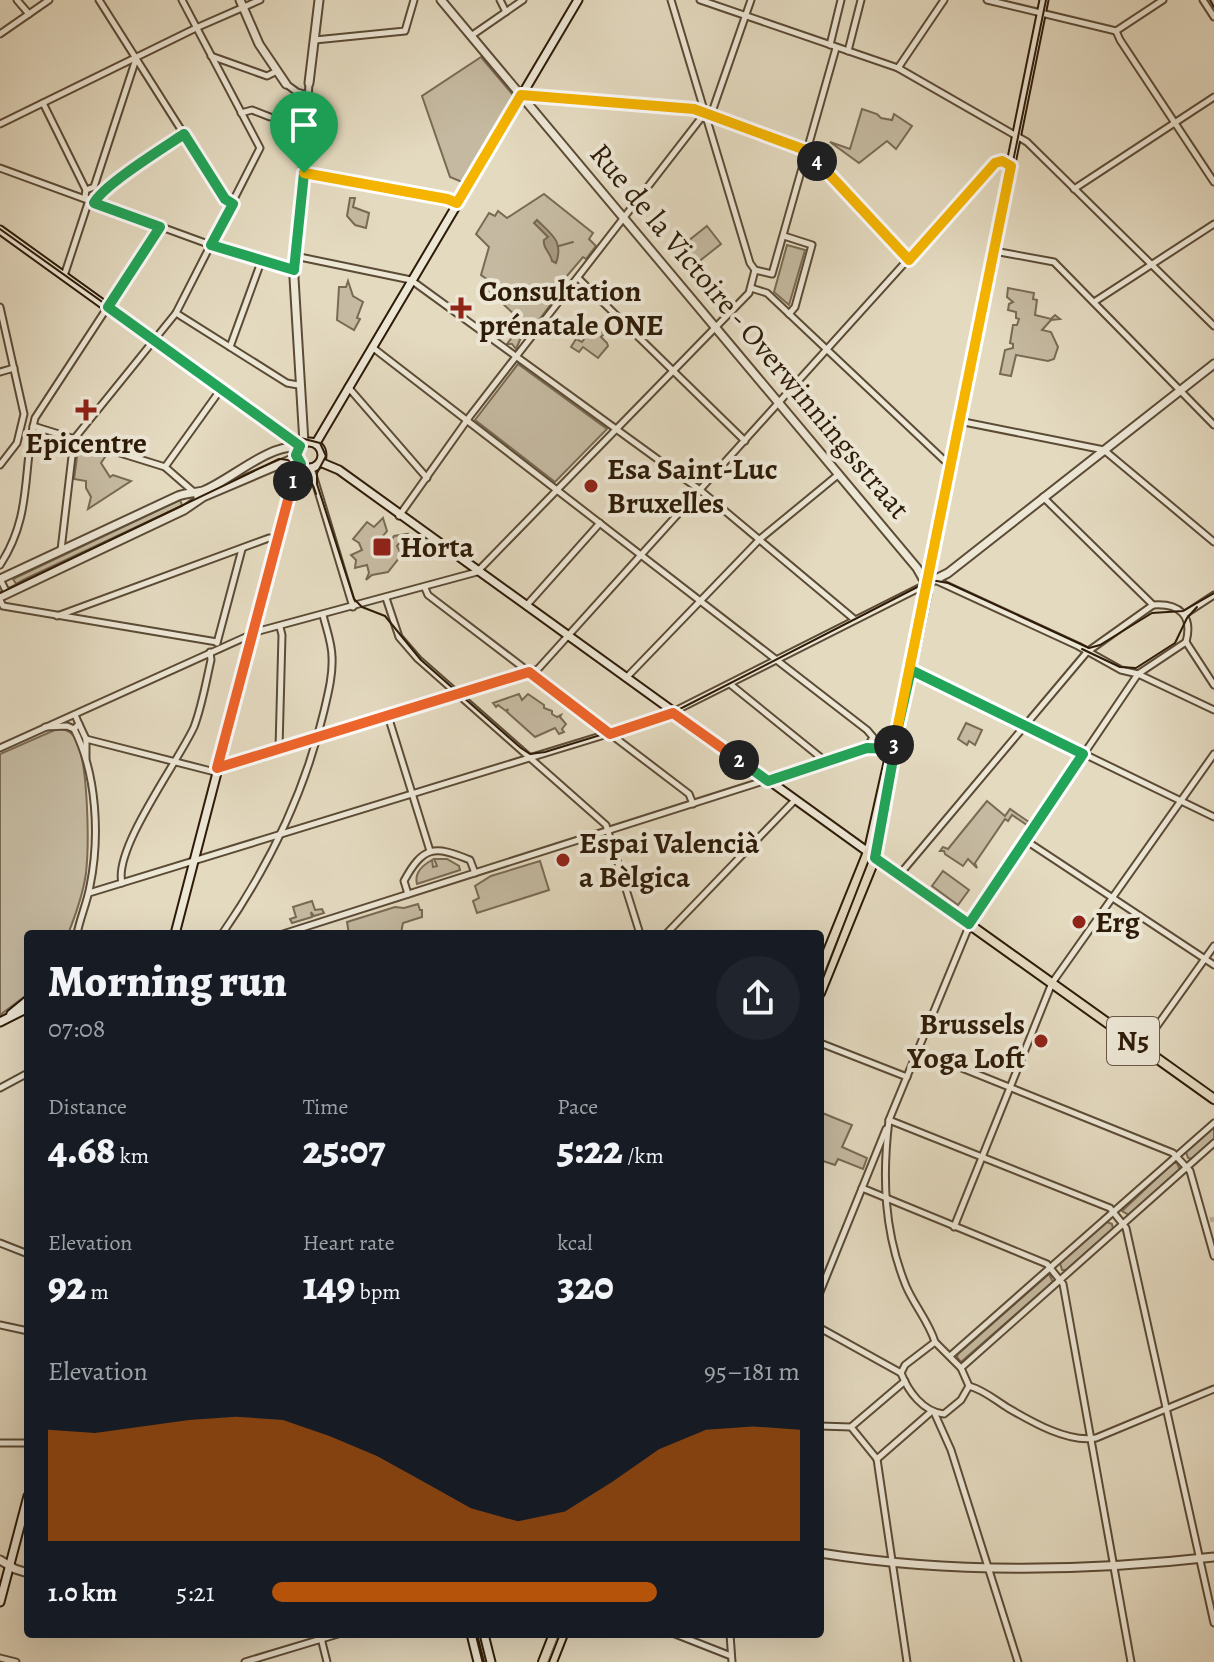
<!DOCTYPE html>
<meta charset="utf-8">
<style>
body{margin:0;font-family:Alegreya,serif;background:#20242c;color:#f1f3f6;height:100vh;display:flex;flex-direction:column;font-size:30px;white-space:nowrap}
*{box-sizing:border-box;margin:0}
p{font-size:26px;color:#9ea1a6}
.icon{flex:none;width:44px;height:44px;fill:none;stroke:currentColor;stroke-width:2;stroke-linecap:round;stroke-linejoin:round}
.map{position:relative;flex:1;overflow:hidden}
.sheet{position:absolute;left:24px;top:930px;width:800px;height:708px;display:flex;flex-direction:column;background:#171b24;border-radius:8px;box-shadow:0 8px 32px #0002}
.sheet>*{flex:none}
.pin{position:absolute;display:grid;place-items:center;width:68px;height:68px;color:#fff;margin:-82px -34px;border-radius:50% 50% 50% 0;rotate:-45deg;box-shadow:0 0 8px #0007}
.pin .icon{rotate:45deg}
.km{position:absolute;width:40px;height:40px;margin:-20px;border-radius:50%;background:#222;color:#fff;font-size:22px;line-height:40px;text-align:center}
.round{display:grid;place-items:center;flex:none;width:84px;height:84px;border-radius:42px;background:#20242c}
.head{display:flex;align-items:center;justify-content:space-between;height:136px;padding:0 24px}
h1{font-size:44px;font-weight:800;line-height:60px}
.metrics{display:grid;grid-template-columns:repeat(3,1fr);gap:12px;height:136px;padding:8px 24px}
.metrics div{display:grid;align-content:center}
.metrics b{font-size:40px;font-weight:800}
.metrics small{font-size:22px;font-weight:400}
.metrics p{font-size:22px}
.chart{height:224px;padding:16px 24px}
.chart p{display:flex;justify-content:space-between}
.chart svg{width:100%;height:144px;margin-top:8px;fill:#b45309;opacity:.7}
ul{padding:0 24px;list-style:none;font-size:26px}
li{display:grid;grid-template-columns:128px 96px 1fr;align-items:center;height:60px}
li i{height:20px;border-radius:10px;background:#b45309}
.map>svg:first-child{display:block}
.green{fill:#c5baa1;stroke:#796a54;stroke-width:2}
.water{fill:#a69981;stroke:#766750;stroke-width:2}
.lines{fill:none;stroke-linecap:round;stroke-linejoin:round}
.stream{stroke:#766750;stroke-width:2}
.minor-tunnel{stroke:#bfb49b;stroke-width:5;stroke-dasharray:5 2.5;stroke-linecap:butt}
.minor-casing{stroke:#5b4b35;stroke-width:9}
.tertiary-casing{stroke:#5b4b35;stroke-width:11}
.secondary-casing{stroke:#2d1b07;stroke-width:11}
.primary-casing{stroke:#2d1b07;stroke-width:12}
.minor{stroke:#ede7d6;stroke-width:5}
.tertiary{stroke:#ede7d6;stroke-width:7}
.secondary{stroke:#ede7d6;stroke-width:7}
.primary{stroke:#e4dac0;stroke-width:8}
.tram{stroke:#2d1b07;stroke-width:2}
.split-1-casing{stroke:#fff;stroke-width:16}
.split-2-casing{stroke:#fff;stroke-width:16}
.split-3-casing{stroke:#fff;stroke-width:16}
.split-4-casing{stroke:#fff;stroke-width:16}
.split-5-casing{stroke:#fff;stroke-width:16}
.split-1{stroke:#22a559;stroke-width:10}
.split-2{stroke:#f0652b;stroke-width:10}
.split-3{stroke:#22a559;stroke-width:10}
.split-4{stroke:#f5b400;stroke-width:10}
.split-5{stroke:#f5b400;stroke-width:10}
.poi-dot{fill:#8f2418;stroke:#ede7d6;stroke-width:3}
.labels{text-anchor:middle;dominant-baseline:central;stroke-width:8;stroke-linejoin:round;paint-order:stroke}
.shield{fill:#ede7d6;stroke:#675845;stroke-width:2}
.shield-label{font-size:28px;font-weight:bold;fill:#2d1b07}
.poi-label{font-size:30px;font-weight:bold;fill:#2d1b07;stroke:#ede7d6;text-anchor:start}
.street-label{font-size:30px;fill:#2d1b07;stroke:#ede7d6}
</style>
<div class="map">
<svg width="1214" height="1662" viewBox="0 0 1214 1662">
<rect width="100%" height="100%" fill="#e4dac0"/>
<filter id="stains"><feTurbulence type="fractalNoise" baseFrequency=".0025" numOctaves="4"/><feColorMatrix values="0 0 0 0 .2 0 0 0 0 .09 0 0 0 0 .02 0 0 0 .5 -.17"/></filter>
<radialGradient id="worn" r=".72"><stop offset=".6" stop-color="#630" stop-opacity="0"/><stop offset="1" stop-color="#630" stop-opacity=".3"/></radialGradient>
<!-- green -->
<g class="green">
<polygon points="481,57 513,95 462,182 450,177 422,96"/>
<polygon points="862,109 877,114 881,118 892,120 894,114 912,126 896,149 887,141 859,163 830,142 850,149"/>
<polygon points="544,194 593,233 589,239 596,246 586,259 583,257 567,276 555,282 550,289 557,296 536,324 526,326 516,349 512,344 507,344 513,336 511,331 513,327 509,323 515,315 488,290 491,282 481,275 489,247 476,234 489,213 495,216 498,211 507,218"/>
<polygon points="350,198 355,198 353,207 369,213 366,228 355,225 347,216"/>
<polygon points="707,226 721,244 697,263 683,245"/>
<polygon points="787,245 805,250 789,305 774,292"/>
<polygon points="348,281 353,296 363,302 357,318 360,319 354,330 337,320 339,287 346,287"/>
<polygon points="1008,288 1034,293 1033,299 1037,300 1035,315 1051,319 1055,315 1060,319 1051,320 1042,330 1051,332 1058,347 1054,359 1048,361 1016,355 1011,376 1000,374 1005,350 1013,348 1013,344 1010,343 1013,325 1017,325 1019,319 1016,318 1016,312 1008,310 1009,304 1013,302 1007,297"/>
<polygon points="592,328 599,335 603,331 605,333 601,337 607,343 608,346 598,358 583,347 579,352 571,347 576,339 582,342"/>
<polygon points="518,364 607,429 555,482 475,420"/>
<polygon points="81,446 107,454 101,463 110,477 113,475 131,481 88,509 91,497 86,488 86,481 74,479 78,449"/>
<polygon points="180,500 182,505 179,507 23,580 16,584 13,579"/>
<polygon points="383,518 387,531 383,536 385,540 391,541 394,536 407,534 397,546 403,558 400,557 388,572 372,575 366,580 369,573 367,565 355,568 356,560 351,555 362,550 359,543 353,539 367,522 374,527"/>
<polygon points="519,694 522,700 528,694 544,705 544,708 552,711 552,714 557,717 561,715 560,717 566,724 562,729 564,732 559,734 555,728 535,737 507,712 508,709 506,711 498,705 496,707 493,703"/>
<polygon points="966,723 982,730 975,745 969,741 967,745 958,739"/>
<path d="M57,729C64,729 69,730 74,736C89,757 89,846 86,873C83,895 76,914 68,934H28V994L0,1015V754Z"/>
<polygon points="987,801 1005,816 1010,809 1029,822 1027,825 1012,815 1008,821 1005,819 975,863 977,868 968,859 963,866 945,854 944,851 940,851 943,847 948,849"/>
<path d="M434,859H447L459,866L460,870L417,884C414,873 423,865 432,860L433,867L437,866Z"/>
<polygon points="540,861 549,890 477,913 473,901 479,898 475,886 491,876"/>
<polygon points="943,871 969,890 958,905 932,886"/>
<polygon points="312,901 315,910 322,909 324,913 314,916 311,912 312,917 292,923 290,919 296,917 293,907"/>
<polygon points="418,904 420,910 422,910 422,917 403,923 401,933 349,934 347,922 395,907 404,908"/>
<polygon points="820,1112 852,1125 842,1147 867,1158 863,1169 838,1159 835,1165 820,1160"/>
<polygon points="1214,1127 1214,1139 1192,1159 1188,1158 1186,1152"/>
<polygon points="1173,1163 1177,1163 1180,1170 1129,1215 1122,1211"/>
<polygon points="1107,1222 1112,1224 1113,1229 1066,1270 1062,1270 1060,1263"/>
<polygon points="1049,1274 1053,1282 961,1362 957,1357 958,1354"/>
</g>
<!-- water -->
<path class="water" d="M537,220C551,234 564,241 556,263L552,261C551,253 542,248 544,240L548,237L534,223Z"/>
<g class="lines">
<!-- stream -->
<polyline class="stream" points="559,246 573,242"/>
<!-- minor-tunnel -->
<polyline class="minor-tunnel" points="1210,1220 1214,1219"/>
<!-- minor casing -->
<g class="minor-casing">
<g id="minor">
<polyline points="17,0 29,14"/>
<polyline points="99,0 225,199 233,204"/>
<polyline points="500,0 506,12"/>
<polyline points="671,0 750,263 755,270"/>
<polyline points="700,0 898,68 1027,142 1214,326"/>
<polyline points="987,0 1116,31"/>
<polyline points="1203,0 1214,17"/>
<polyline points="1116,31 1120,40 1214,182"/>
<polyline points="1116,31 1163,0"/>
<polyline points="0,34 49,0"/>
<polyline points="471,36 523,0"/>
<polyline points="315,40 405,31 414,0"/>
<polyline points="830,45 841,0"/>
<polyline points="848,51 861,0"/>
<polyline points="211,56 267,76 277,71"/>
<polyline points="898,68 944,0"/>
<polyline points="286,84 297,92 308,95"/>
<polyline points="522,95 694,109 808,151 909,260"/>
<polyline points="43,103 86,190"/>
<polyline points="241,113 252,110 270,117"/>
<polyline points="0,124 196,28 260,0"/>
<polyline points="306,134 309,83"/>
<polyline points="0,168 208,244 294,270"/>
<polyline points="304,173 447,199 457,203"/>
<polyline points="1074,189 1214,97"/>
<path d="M94,203C102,186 165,147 184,134"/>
<polyline points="784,236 812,245 795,307 789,314"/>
<polyline points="994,251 1054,262 1214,425"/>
<polyline points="295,256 411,280 700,490 854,619"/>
<polyline points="64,276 89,200 85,196 86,190 94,187 136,59"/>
<polyline points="578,278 745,441"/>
<polyline points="751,288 767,293 945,461 951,463"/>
<polyline points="1094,302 1214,224"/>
<polyline points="0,307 24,414 17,443 0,465"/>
<polyline points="176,313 287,383 298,385"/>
<polyline points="230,347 261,262"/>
<polyline points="372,347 867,730 873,737 867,748"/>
<polyline points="0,372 14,368"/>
<polyline points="348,387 427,478"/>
<polyline points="959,421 1104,450 1214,542"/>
<polyline points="33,426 165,467 196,494 198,500"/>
<polyline points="165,467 221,389"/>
<polyline points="311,468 353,607"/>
<polyline points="1043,497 1153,605"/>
<polyline points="399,516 470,416 705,113 713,109 751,0"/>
<polyline points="61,550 74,439 176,313 260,148 182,0"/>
<path d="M0,565C33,515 22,470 35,418L160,227"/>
<polyline points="0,579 7,593"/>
<polyline points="937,581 1078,646 1121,670 1138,674 1214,710"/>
<polyline points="425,588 428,595 689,794 693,804"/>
<polyline points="386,598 399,637 418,659 606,825 640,934"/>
<polyline points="0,600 3,606 217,642"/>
<polyline points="526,606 600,523"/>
<polyline points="1185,614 1214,595"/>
<polyline points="57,616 269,538 277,539"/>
<polyline points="1186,642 1214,685"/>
<polyline points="217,643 242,549"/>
<polyline points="909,669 1214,817"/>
<polyline points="626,678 760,539 839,474"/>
<polyline points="730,684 825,761"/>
<polyline points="388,716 430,851"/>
<polyline points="79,724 86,739 86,758"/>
<polyline points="45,727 67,726 74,729 79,724 75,715"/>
<path d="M74,729C97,774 100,837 90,886C87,903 80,918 77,934"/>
<polyline points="86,739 211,771 538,669 995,163 1002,161 1011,166"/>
<polyline points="0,748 259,631 477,572 749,293 755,270 772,274 836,48"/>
<polyline points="279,748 282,635 280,627"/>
<polyline points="1025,840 1214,965"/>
<path d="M900,874L1087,652L1153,605C1180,603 1193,616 1186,642"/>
<path d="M122,883C113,849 178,762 194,727C202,706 206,682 211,660L210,652"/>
<polyline points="89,893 663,717 925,585"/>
<path d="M408,894L404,881C423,846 434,845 470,860L475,873"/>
<path d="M222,934C269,866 305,792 324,711C328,694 333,675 332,657C332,643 326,628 323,615"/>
<polyline points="283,934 867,748 893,749"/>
<polyline points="666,934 794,801"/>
<polyline points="820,1043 907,1077"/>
<polyline points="1142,1047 1214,946"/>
<polyline points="917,1050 1173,1153 1190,1171 1214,1256"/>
<polyline points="0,1088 28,1073"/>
<polyline points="889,1120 972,919 1138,674 1186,642"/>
<polyline points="862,1188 1047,1264 1063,1284 1131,1662"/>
<polyline points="954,1227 1052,983 1214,754"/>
<polyline points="0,1243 28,1254"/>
<polyline points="820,1292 886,1129"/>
<polyline points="0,1325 28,1331"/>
<polyline points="820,1328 901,1373"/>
<path d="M935,1342C929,1322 914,1305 906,1286C884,1232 882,1177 889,1120L1110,1208L1126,1228L1214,1623"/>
<path d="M935,1342L961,1368L969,1386L961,1400L944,1414C923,1412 908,1391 901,1373L905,1365Z"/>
<polyline points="950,1356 1214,1123"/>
<polyline points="961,1368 1214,1143"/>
<path d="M969,1386C984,1390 995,1400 1008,1408C1032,1422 1068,1443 1096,1438L1214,1389"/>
<polyline points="934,1412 951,1450 1018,1662"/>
<polyline points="820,1426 851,1427"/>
<polyline points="0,1443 28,1443"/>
<polyline points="877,1459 907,1662"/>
<polyline points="877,1459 851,1427 905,1381"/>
<polyline points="877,1459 932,1411"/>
<polyline points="320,1634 327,1662"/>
<polyline points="675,1634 731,1656"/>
<polyline points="730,1634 732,1662"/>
<polyline points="0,1658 16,1662"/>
<polyline points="245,1662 338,1634"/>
</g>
</g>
<!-- tertiary casing -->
<g class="tertiary-casing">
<g id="tertiary">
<polyline points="240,0 259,44 286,84"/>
<polyline points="441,0 917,568 926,584 948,573 1214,364"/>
<polyline points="309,83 319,0"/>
<polyline points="304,443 294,278 306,134"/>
<path d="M0,579L178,496C186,493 195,493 203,491C231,480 268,444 299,447"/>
<polyline points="0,597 184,510 203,497 297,457"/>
<path d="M820,1553C952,1574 1082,1572 1214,1557"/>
<polyline points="0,1560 15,1569 28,1573"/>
</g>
</g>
<!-- secondary casing -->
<g class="secondary-casing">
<g id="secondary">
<polyline points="0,230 300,446"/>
<circle cx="309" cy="455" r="13"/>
<polyline points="316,443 578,0"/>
<polyline points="320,462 339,470 868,852 889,758 896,742 927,594 926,584"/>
<polyline points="925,589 1044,0"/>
<polyline points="875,858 890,774"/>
<polyline points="175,934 294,477 301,464"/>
<polyline points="11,1014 28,1000"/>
<polyline points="0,1022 28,1008"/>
<polyline points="0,1602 28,1496"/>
<polyline points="471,1634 478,1662"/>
<polyline points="484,1634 491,1662"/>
</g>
</g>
<!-- primary casing -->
<g class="primary-casing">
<g id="primary">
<polyline points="820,971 868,852 1214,1099"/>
<polyline points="820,993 875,858"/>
<polyline points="543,1662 554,1634"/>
<polyline points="552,1662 563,1634"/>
</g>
</g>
<!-- minor -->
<use href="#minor" class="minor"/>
<!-- tertiary -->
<use href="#tertiary" class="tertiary"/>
<!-- secondary -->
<use href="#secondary" class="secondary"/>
<!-- primary -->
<use href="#primary" class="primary"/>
<!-- tram -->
<g class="tram">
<polyline points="1210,0 1214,7"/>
<polyline points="0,229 289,435 320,443 326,456 317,473 317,484 354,599 362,607 385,616 421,660 521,748 530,754 545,752 672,713 931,580 948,583 1089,648 1100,645 1152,613 1183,611 1214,593"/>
<path d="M0,593L279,459C298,458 311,477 316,494"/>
<polyline points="1082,649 1120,667 1136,668 1175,643 1187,618 1197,607"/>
<polyline points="820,986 877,839 900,715 1046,0"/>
<polyline points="477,1634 484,1662"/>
<polyline points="549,1662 560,1634"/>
</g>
</g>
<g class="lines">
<!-- split-1 casing -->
<g class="split-1-casing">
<path id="split-1" d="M293,481L301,464L296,455L300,446L108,307L160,227L94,203C103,185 165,147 184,134L225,199L233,204L211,245L294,270L304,173"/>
</g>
<!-- split-2 casing -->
<g class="split-2-casing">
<polyline id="split-2" points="293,481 217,768 529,672 610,734 673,713 739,760"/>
</g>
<!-- split-3 casing -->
<g class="split-3-casing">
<path id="split-3" d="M739,760L768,781L867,748L893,749L911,670L1083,754L969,924L875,858L893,759C894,754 893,750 894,745"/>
</g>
<!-- split-4 casing -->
<g class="split-4-casing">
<polyline id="split-4" points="817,161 909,260 995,163 1002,161 1011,166 894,745"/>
</g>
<!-- split-5 casing -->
<g class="split-5-casing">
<polyline id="split-5" points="304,173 447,199 457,203 521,95 694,109 808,151 817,161"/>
</g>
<!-- split-1 -->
<use href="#split-1" class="split-1"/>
<!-- split-2 -->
<use href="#split-2" class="split-2"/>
<!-- split-3 -->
<use href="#split-3" class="split-3"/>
<!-- split-4 -->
<use href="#split-4" class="split-4"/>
<!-- split-5 -->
<use href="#split-5" class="split-5"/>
</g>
<!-- markers -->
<g class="poi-dot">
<path d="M457 296h8v8h8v8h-8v8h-8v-8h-8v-8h8z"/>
<path d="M82 398h8v8h8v8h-8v8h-8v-8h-8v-8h8z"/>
<circle cx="591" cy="486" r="8"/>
<rect x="372" y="537" width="20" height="20" rx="4"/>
<circle cx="563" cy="860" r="8"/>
<circle cx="1079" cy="922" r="8"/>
<circle cx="1041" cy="1041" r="8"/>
</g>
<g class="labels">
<!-- shield labels -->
<rect class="shield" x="1107" y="1017" width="52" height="48" rx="6"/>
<g class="shield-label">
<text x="1133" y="1041">N5</text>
</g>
<!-- poi labels -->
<g class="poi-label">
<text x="479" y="291">Consultation<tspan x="479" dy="34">prénatale ONE</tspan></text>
<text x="86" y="443" text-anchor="middle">Epicentre</text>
<text x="607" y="469">Esa Saint-Luc<tspan x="607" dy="34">Bruxelles</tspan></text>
<text x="400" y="547">Horta</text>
<text x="579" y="843">Espai Valencià<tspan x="579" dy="34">a Bèlgica</tspan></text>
<text x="1095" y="922">Erg</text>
<text x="1025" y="1024" text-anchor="end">Brussels<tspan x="1025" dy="34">Yoga Loft</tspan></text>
</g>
<!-- street labels -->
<g class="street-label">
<text transform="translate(750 331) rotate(50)">Rue de la Victoire - Overwinningsstraat</text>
</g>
</g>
<rect width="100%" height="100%" filter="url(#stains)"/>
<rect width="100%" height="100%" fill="url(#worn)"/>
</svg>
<div class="pin" style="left:304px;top:173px;background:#1e9e55"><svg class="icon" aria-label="arrive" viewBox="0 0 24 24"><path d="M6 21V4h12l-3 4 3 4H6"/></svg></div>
<b class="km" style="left:293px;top:481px">1</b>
<b class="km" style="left:739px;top:760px">2</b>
<b class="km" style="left:894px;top:745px">3</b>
<b class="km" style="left:817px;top:161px">4</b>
<section class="sheet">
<div class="head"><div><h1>Morning run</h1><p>07:08</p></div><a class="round"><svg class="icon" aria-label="share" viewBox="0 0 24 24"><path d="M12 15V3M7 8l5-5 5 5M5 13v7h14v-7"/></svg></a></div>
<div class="metrics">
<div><p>Distance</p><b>4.68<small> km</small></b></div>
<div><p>Time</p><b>25:07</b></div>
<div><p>Pace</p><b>5:22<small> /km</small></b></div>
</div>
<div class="metrics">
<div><p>Elevation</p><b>92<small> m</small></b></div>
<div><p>Heart rate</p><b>149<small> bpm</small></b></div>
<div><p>kcal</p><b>320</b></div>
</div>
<div class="chart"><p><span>Elevation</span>95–181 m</p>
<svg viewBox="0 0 160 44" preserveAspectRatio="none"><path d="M0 44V10L10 11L20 9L30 7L40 6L50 7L60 12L70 18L80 26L90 34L100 38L110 35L120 26L130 16L140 10L150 9L160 10V44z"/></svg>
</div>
<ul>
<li><b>1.0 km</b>5:21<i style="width:73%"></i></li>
</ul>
</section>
</div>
